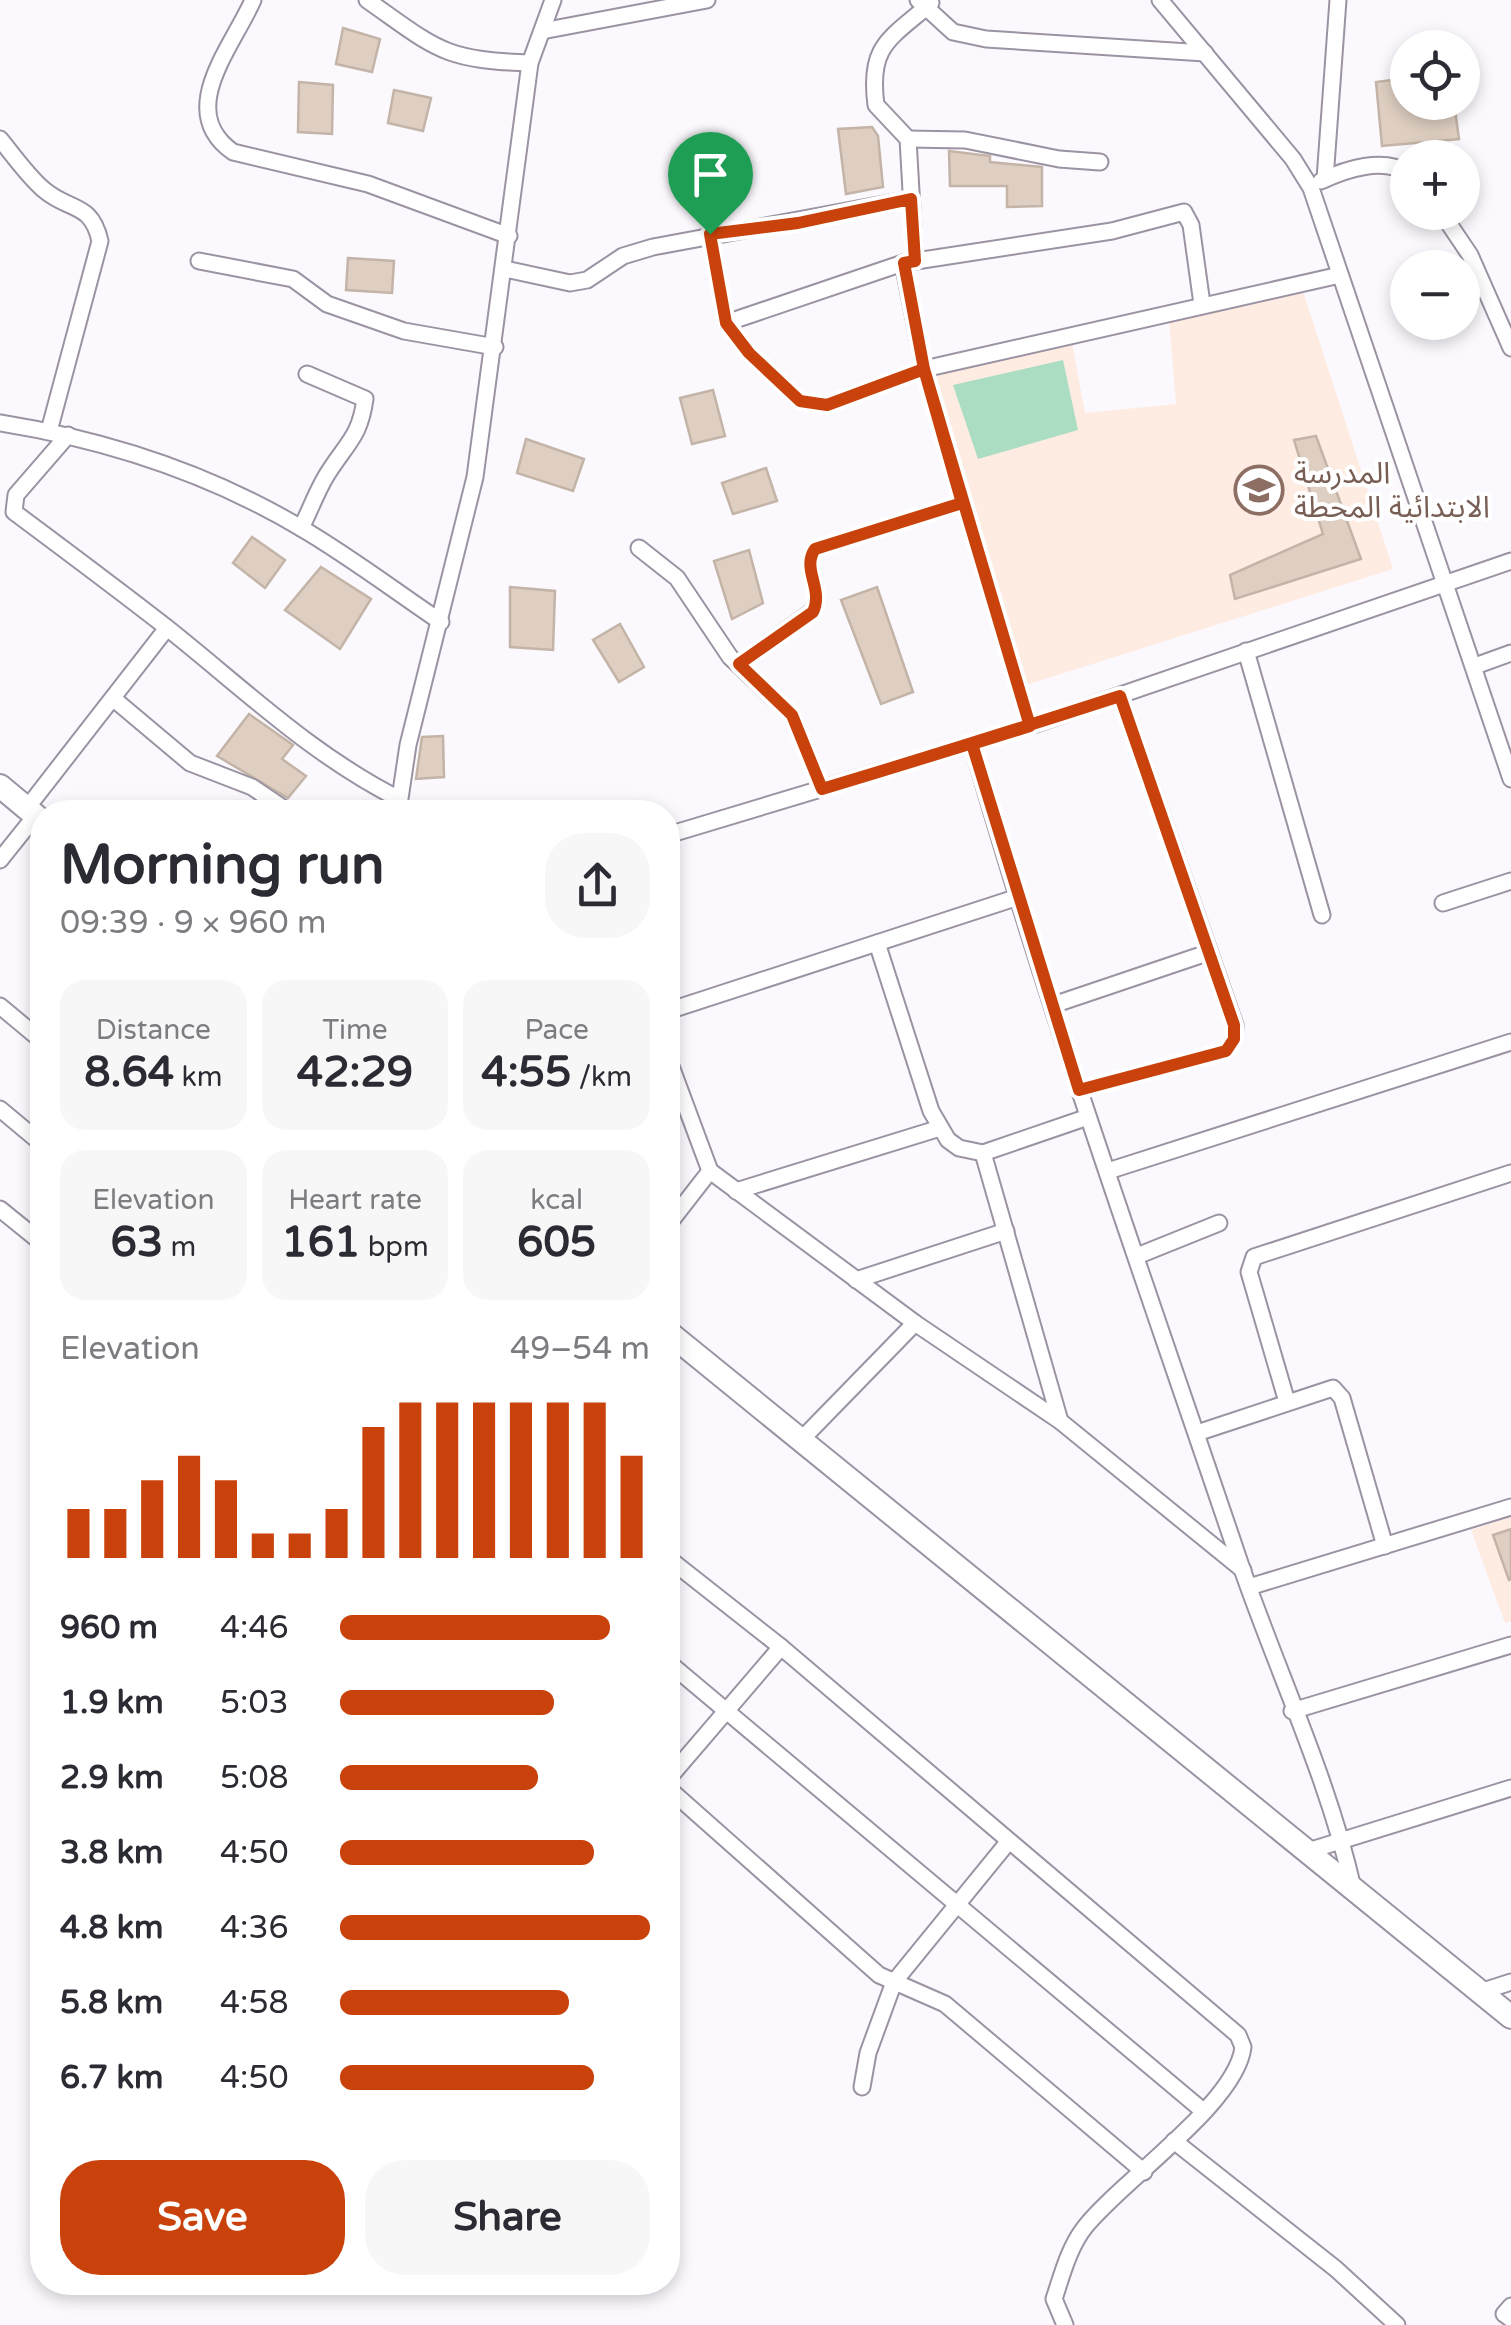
<!DOCTYPE html>
<meta charset="utf-8">
<style>
body{margin:0;font-family:"Varela Round","Noto Sans Arabic",sans-serif;background:#f7f7f7;color:#2b2b33;height:100vh;display:flex;flex-direction:column;font-size:38px;white-space:nowrap}
*{box-sizing:border-box;margin:0}
p{font-size:32px;color:#7c7c81}
.icon{flex:none;width:55px;height:55px;fill:none;stroke:currentColor;stroke-width:2;stroke-linecap:round;stroke-linejoin:round}
.map{position:relative;flex:1;overflow:hidden}
.panel{position:absolute;left:30px;top:800px;width:650px;height:1495px;display:flex;flex-direction:column;background:#fff;border-radius:40px;box-shadow:0 5px 15px #0003}
.panel>*{flex:none}
.fabs{position:absolute;left:1390px;top:30px;display:grid;gap:20px}
.fabs a{display:grid;place-items:center;width:90px;height:90px;border-radius:50%;background:#fff;box-shadow:0 5px 15px #0003;font-size:50px}
.pin{position:absolute;display:grid;place-items:center;width:85px;height:85px;color:#fff;margin:-102px -42px;border-radius:50% 50% 50% 0;rotate:-45deg;box-shadow:0 0 10px #0007}
.pin .icon{rotate:45deg}
.round{display:grid;place-items:center;flex:none;width:105px;height:105px;border-radius:40px;background:#f7f7f7}
.summary{display:flex;align-items:center;justify-content:space-between;height:170px;padding:0 30px}
h1{font-size:55px;font-weight:700;line-height:75px}
.figures{display:grid;grid-template-columns:repeat(3,1fr);gap:15px;height:170px;padding:10px 30px}
.figures div{display:grid;align-content:center;border-radius:25px;background:#f7f7f7;text-align:center}
.figures b{font-size:42px;font-weight:700}
.figures small{font-size:28px;font-weight:400}
.figures p{font-size:28px}
.chart{height:280px;padding:20px 30px}
.chart p{display:flex;justify-content:space-between}
.chart svg{width:100%;height:180px;margin-top:10px;stroke:#c9420b;stroke-width:6}
.button{display:flex;gap:20px;margin-top:auto;padding:20px 30px}
.button a{flex:1;height:115px;border-radius:40px;background:#c9420b;color:#fff;font-size:40px;font-weight:700;line-height:115px;text-align:center}
.button a+a{background:#f7f7f7;color:#2b2b33}
ul{padding:0 30px;list-style:none;font-size:32px}
li{display:grid;grid-template-columns:160px 120px 1fr;align-items:center;height:75px}
li i{height:25px;border-radius:12px;background:#c9420b}
.map>svg:first-child{display:block}
.education{fill:#feece2}
.green{fill:#abddc2}
.building{fill:#dfcfc2;stroke:#c3b4a7;stroke-width:2.5}
.lines{fill:none;stroke-linecap:round;stroke-linejoin:round}
.street-casing{stroke:#9b93a3;stroke-width:19}
.secondary-casing{stroke:#9b93a3;stroke-width:26}
.street{stroke:#fff;stroke-width:15}
.secondary{stroke:#fff;stroke-width:22}
.route-casing{stroke:#fff;stroke-width:20}
.route{stroke:#c9420b;stroke-width:12}
.labels{text-anchor:middle;dominant-baseline:central;stroke-width:8;stroke-linejoin:round;paint-order:stroke}
.education-label{font-size:30px;fill:#785e54;stroke:#fff;text-anchor:start}
</style>
<div class="map">
<svg width="1511" height="2325" viewBox="0 0 1511 2325">
<rect width="100%" height="100%" fill="#fbf9fd"/>
<!-- education -->
<g class="education">
<polygon points="1303,291 1393,569 1026,685 932,372 1072,343 1085,413 1176,404 1169,319"/>
<polygon points="1511,1517 1511,1621 1505,1623 1471,1530"/>
</g>
<!-- green -->
<polygon class="green" points="1063,360 1078,430 978,459 953,385"/>
<!-- building -->
<g class="building">
<polygon points="343,28 380,39 372,72 336,64"/>
<polygon points="1408,78 1408,102 1454,102 1459,139 1382,146 1376,82"/>
<polygon points="299,82 333,85 332,134 298,132"/>
<polygon points="394,90 431,98 423,131 388,123"/>
<polygon points="872,127 878,136 883,187 846,194 838,129"/>
<polygon points="949,151 990,156 990,162 1042,167 1042,206 1007,207 1007,186 950,186"/>
<polygon points="348,258 394,261 392,293 346,290"/>
<polygon points="713,390 725,436 692,444 680,398"/>
<polygon points="1316,436 1361,559 1235,599 1230,575 1323,534 1294,440"/>
<polygon points="526,439 584,459 573,491 517,473"/>
<polygon points="766,468 777,501 733,514 722,483"/>
<polygon points="252,537 285,560 265,588 233,563"/>
<polygon points="749,550 763,603 732,619 714,561"/>
<polygon points="321,567 371,599 340,649 285,610"/>
<polygon points="510,587 555,591 553,650 510,647"/>
<polygon points="877,587 913,692 881,704 841,600"/>
<polygon points="620,624 644,667 619,682 593,640"/>
<polygon points="249,714 293,745 282,759 306,776 288,798 217,756"/>
<polygon points="443,736 444,777 416,779 422,737"/>
<polygon points="1511,1529 1511,1579 1509,1580 1493,1535"/>
</g>
<g class="lines">
<!-- street casing -->
<g class="street-casing">
<g id="street">
<path d="M253,0C232,48 175,111 233,152L368,184L509,236"/>
<path d="M367,0C437,49 442,60 530,63"/>
<polyline points="918,0 953,32 986,39 1205,53"/>
<polyline points="1160,0 1293,159 1311,188 1511,779"/>
<polyline points="542,31 707,0"/>
<path d="M0,139C14,156 27,175 43,189C69,212 91,201 100,241L49,431"/>
<polyline points="908,139 965,140 1059,159 1100,162"/>
<polyline points="1325,179 1338,0"/>
<path d="M1321,181C1346,169 1383,157 1408,173"/>
<polyline points="1441,212 1470,255 1511,348"/>
<polyline points="710,234 726,323 749,353 800,401 827,405 924,369 1030,726"/>
<polyline points="199,261 293,279 327,304 404,331 495,347"/>
<path d="M915,261L908,139L876,105C868,45 890,39 931,3"/>
<polyline points="903,263 924,369 1340,275"/>
<polyline points="505,269 570,283 587,280 623,256 653,247 911,199"/>
<polyline points="726,323 903,263 1112,231 1184,212 1191,225 1202,304"/>
<path d="M0,423C106,440 208,473 301,528C349,556 395,591 441,622"/>
<path d="M68,435L16,495L14,512C65,550 116,588 166,627C243,688 310,754 399,799"/>
<path d="M301,528C311,509 318,487 330,470C349,441 360,435 365,399L307,374"/>
<polyline points="639,548 677,578 730,657 792,715 822,789"/>
<polyline points="1246,651 1322,915"/>
<path d="M739,664L813,611C824,589 801,570 815,549L962,503"/>
<polyline points="1475,666 1511,653"/>
<polyline points="115,700 190,763 252,787 289,812"/>
<path d="M972,744C1051,1021 1149,1293 1241,1566C1278,1673 1328,1778 1353,1888"/>
<polyline points="27,808 167,628"/>
<polyline points="398,812 408,745 475,477 530,63 553,0"/>
<polyline points="668,835 1030,726 1511,561"/>
<polyline points="0,860 36,815"/>
<polyline points="1443,903 1511,881"/>
<polyline points="877,943 931,1111 948,1140 959,1148 983,1153 1088,1117"/>
<polyline points="1053,1005 1207,953"/>
<polyline points="0,1006 42,1041"/>
<polyline points="668,1011 1015,898"/>
<polyline points="668,1058 710,1171 668,1225"/>
<polyline points="1079,1090 1226,1051 1234,1039 1235,1025 1120,696"/>
<polyline points="0,1109 42,1144"/>
<polyline points="983,1153 1060,1421 1243,1570"/>
<polyline points="710,1171 915,1323 1060,1421"/>
<polyline points="1108,1171 1511,1042"/>
<polyline points="736,1191 940,1128"/>
<polyline points="0,1209 42,1243"/>
<polyline points="1137,1256 1219,1223"/>
<polyline points="856,1280 1006,1231"/>
<polyline points="1287,1402 1249,1272 1254,1257 1511,1173"/>
<polyline points="1197,1433 1333,1388 1342,1398 1385,1546"/>
<polyline points="800,1441 915,1323"/>
<path d="M668,1558L781,1647L1238,2035L1243,2047C1237,2103 1120,2182 1085,2227C1069,2247 1062,2275 1054,2299L1065,2325"/>
<polyline points="1249,1587 1511,1507"/>
<polyline points="668,1662 1202,2110"/>
<polyline points="1292,1711 1511,1645"/>
<polyline points="668,1779 781,1647"/>
<polyline points="668,1788 879,1975 945,2004 1144,2172"/>
<polyline points="1308,1851 1511,1788"/>
<polyline points="1480,1992 1511,1982"/>
<polyline points="862,2087 868,2053 894,1982 1009,1841"/>
<polyline points="1174,2141 1336,2269 1397,2325"/>
<polyline points="1511,2306 1504,2314 1511,2319"/>
</g>
</g>
<!-- secondary casing -->
<g class="secondary-casing">
<g id="secondary">
<polyline points="0,786 42,821"/>
<polyline points="668,1332 1511,2017"/>
</g>
</g>
<!-- street -->
<use href="#street" class="street"/>
<!-- secondary -->
<use href="#secondary" class="secondary"/>
</g>
<g class="lines">
<!-- route casing -->
<g class="route-casing">
<path id="route" d="M710,234L726,323L749,353L800,401L827,405L924,369L1030,726L972,744L1079,1090L1226,1051L1234,1039V1025L1120,696C1021,728 922,759 822,789L792,715L739,664L813,612C824,589 801,569 815,549L962,503L924,369L904,263L915,261L911,199L798,223L710,234"/>
</g>
<!-- route -->
<use href="#route" class="route"/>
</g>
<!-- icons -->
<defs>
<g id="school-ring" transform="scale(2.5)"><circle r="9.5" fill="#fff" stroke="#8d6e63" stroke-width="1.5"/><path d="M0-5L7-2L0 1L-7-2ZM-4 1L0 2.5L4 1V4Q0 6-4 4Z" fill="#8d6e63"/></g>
</defs>
<g fill-rule="evenodd">
<use href="#school-ring" x="1259" y="490"/>
</g>
<g class="labels">
<!-- education labels -->
<g class="education-label">
<text x="1294" y="473">المدرسة<tspan x="1294" dy="34">الابتدائية المحطة</tspan></text>
</g>
</g>
</svg>
<div class="fabs">
<a><svg class="icon" aria-label="locate" viewBox="0 0 24 24"><circle cx="12" cy="12" r="6"/><path d="M12 2v4M12 18v4M2 12h4M18 12h4"/></svg></a>
<a>+</a>
<a>−</a>
</div>
<div class="pin" style="left:710px;top:234px;background:#1e9e55"><svg class="icon" aria-label="arrive" viewBox="0 0 24 24"><path d="M6 21V4h12l-3 4 3 4H6"/></svg></div>
<section class="panel">
<div class="summary"><div><h1>Morning run</h1><p>09:39 · 9 × 960 m</p></div><a class="round"><svg class="icon" aria-label="share" viewBox="0 0 24 24"><path d="M12 15V3M7 8l5-5 5 5M5 13v7h14v-7"/></svg></a></div>
<div class="figures">
<div><p>Distance</p><b>8.64<small> km</small></b></div>
<div><p>Time</p><b>42:29</b></div>
<div><p>Pace</p><b>4:55<small> /km</small></b></div>
</div>
<div class="figures">
<div><p>Elevation</p><b>63<small> m</small></b></div>
<div><p>Heart rate</p><b>161<small> bpm</small></b></div>
<div><p>kcal</p><b>605</b></div>
</div>
<div class="chart"><p><span>Elevation</span>49–54 m</p>
<svg viewBox="0 0 160 44" preserveAspectRatio="none"><path d="M5 44V32M15 44V32M25 44V25M35 44V19M45 44V25M55 44V38M65 44V38M75 44V32M85 44V12M95 44V6M105 44V6M115 44V6M125 44V6M135 44V6M145 44V6M155 44V19"/></svg>
</div>
<ul>
<li><b>960 m</b>4:46<i style="width:87%"></i></li>
<li><b>1.9 km</b>5:03<i style="width:69%"></i></li>
<li><b>2.9 km</b>5:08<i style="width:64%"></i></li>
<li><b>3.8 km</b>4:50<i style="width:82%"></i></li>
<li><b>4.8 km</b>4:36<i style="width:100%"></i></li>
<li><b>5.8 km</b>4:58<i style="width:74%"></i></li>
<li><b>6.7 km</b>4:50<i style="width:82%"></i></li>
</ul>
<div class="button"><a>Save</a><a>Share</a></div>
</section>
</div>
